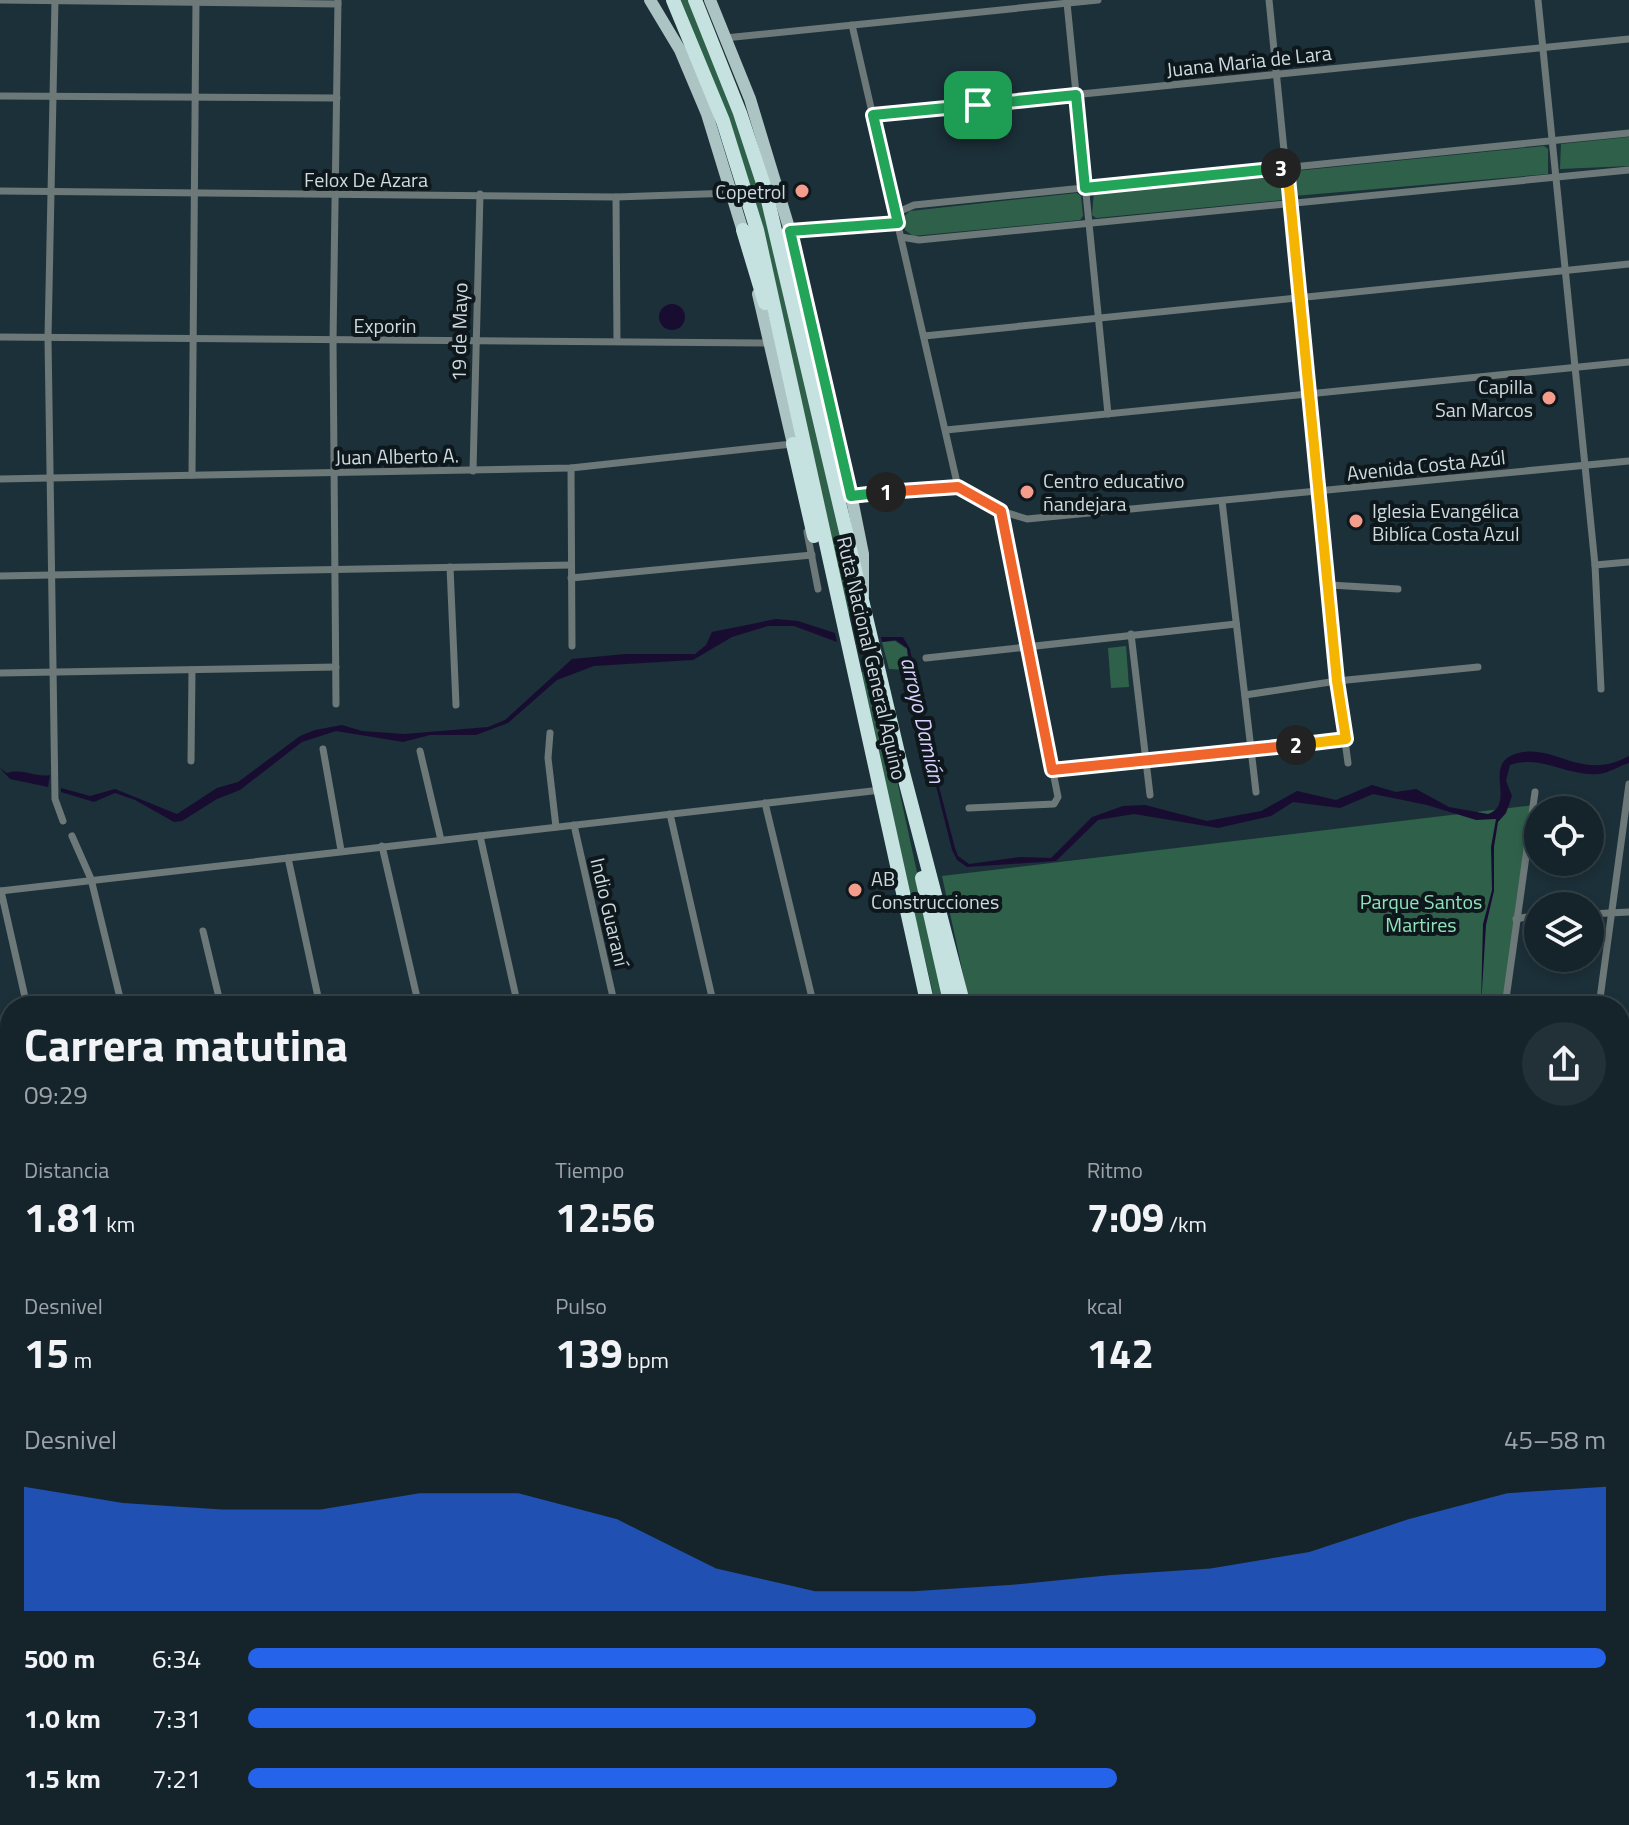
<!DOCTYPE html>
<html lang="es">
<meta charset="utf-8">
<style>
body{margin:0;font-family:"Titillium Web",sans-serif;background:#223037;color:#f1f3f6;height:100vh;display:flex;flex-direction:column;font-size:30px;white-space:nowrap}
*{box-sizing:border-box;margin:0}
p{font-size:26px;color:#9da4a9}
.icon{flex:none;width:44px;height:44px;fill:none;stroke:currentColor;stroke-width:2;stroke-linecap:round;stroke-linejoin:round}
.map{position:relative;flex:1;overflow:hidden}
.drawer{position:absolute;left:0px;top:996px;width:1630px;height:830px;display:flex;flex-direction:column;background:#15242b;border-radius:32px 32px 0 0;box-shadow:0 4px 12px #0003,0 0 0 2px #344147}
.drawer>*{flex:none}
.tools{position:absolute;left:1524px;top:796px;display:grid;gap:16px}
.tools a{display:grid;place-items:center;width:80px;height:80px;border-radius:50%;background:#15242b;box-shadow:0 4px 12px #0003,0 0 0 2px #344147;font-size:40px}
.pin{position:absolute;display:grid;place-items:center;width:68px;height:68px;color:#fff;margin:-34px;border-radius:16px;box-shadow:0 4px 12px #0006}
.km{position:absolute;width:40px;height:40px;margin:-20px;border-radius:50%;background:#222;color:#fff;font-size:22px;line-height:40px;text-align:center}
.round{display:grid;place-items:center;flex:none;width:84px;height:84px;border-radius:42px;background:#223037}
.headline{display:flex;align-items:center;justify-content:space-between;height:136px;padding:0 24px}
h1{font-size:44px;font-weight:700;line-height:60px}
.stats{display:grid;grid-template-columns:repeat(3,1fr);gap:12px;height:136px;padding:8px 24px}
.stats div{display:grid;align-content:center}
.stats b{font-size:40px;font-weight:700}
.stats small{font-size:22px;font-weight:400}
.stats p{font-size:22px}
.chart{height:224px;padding:16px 24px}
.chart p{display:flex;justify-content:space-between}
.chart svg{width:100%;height:144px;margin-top:8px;fill:#2563eb;opacity:.7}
ul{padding:0 24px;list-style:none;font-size:26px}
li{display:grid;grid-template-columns:128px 96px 1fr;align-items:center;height:60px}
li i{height:20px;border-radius:10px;background:#2563eb}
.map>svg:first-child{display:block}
.green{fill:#2f614a}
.water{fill:#180d30}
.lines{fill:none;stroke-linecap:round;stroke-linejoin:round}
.street{stroke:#6d7878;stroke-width:7}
.secondary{stroke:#90a3a2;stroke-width:10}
.primary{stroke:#acc4c3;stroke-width:12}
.highway{stroke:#c5e2e1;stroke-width:14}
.split-1-casing{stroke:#fff;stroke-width:16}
.split-2-casing{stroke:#fff;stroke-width:16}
.split-3-casing{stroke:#fff;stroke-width:16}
.split-4-casing{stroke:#fff;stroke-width:16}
.split-1{stroke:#22a559;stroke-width:10}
.split-2{stroke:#f0652b;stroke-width:10}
.split-3{stroke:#f5b400;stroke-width:10}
.split-4{stroke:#22a559;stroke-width:10}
.poi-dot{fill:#f49d8c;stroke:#0e171b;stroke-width:3}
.labels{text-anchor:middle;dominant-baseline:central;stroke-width:8;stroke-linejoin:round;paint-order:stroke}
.street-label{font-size:20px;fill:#cddadf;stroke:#0e171b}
.poi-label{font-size:20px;fill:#cddadf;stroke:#0e171b;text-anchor:start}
.park-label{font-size:20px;fill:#90e2bb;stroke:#0e171b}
.water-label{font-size:22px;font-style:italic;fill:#dad2fd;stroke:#0e171b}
</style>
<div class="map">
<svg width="1629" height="1825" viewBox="0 0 1629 1825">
<rect width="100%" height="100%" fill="#1c3039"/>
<!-- green -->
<g class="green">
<polygon points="678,0 690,0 761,189 860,612 845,614 787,338"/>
<polygon points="1629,137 1629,166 1560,169 1561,144"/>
<polygon points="1544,146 1548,149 1548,174 1294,196 1292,175 1295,171"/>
<polygon points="1281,172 1283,200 1096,218 1092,215 1094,192"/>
<polygon points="1077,193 1081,196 1083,216 1080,220 913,236 905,230 902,218 910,211"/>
<polygon points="895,641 907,649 909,670 889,669 882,642"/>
<polygon points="1126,646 1129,687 1111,688 1108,648"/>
<polygon points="873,670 946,1006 936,1006 858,673"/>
<polygon points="1535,805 1506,1006 970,1006 942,876"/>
</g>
<!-- water -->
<g class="water">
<circle cx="672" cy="317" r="13"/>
<polygon points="776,619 798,621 835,633 837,642 794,626 768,626 732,637 693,660 594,666 557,680 508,723 476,735 430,735 403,742 336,731 302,742 240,790 217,799 182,821 174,822 135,800 115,793 94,802 61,792 61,788 90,796 115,789 177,814 217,788 238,782 300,736 315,730 342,725 362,731 404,734 488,727 505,720 572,659 625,654 695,654 706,645 712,632"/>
<path d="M881,637H903L910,649L927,741L955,848L958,856L969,864L1020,857L1051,858L1092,817L1123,806L1145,805L1207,821L1261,811L1297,791L1336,800L1372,785L1396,792L1416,789L1449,807L1488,814C1517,804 1482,765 1515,754C1554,741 1580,783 1629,756V763C1619,766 1609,773 1599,774C1567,777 1542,754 1510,765L1506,781L1512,796L1506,813L1498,822L1494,847V891L1486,925L1481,1006L1483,924L1492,890L1491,847L1496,819L1476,820L1427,805L1373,794L1340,808L1293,802L1271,816L1218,828L1134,814L1098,820L1056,861L967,867L957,860L952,850L933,774L924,755L907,648L896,640L882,642Z"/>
<path d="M0,768L7,773C24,768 35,778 50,775L48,787L10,779Z"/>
</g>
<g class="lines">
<!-- street -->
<g class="street">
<polyline points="0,0 338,4"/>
<polyline points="55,0 48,338 55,799 63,821"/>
<polyline points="1269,0 1337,681 1348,763"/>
<polyline points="1538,0 1595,565 1601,689"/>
<polyline points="1067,3 1108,414"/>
<polyline points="852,25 958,487"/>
<polyline points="725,38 1098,0"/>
<polyline points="0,96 337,98"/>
<polyline points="873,115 1629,39"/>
<polyline points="0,191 616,197 733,193"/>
<polyline points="616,197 617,341"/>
<polyline points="896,213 914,205 1629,133"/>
<polyline points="790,231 898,223"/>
<polyline points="901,237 919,240 1629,170"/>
<polyline points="924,336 1629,264"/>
<polyline points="0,337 770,343"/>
<polyline points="946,430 1629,362"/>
<polyline points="571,468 572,646"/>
<polyline points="473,471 480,194"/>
<polyline points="192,475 196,0"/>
<polyline points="0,479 571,468 792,444"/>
<polyline points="851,496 958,487 1001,511 1027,519 1629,461"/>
<polyline points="1222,501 1256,792"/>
<polyline points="807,532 818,589"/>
<polyline points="1595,565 1629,562"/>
<polyline points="450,567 456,705"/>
<polyline points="0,576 571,565"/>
<polyline points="571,578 812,555"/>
<polyline points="1330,585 1398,589"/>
<polyline points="1131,634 1150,795"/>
<polyline points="926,658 1236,624"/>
<polyline points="0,673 336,667"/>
<polyline points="1245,695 1337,681 1478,667"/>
<polyline points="336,704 333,341 338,0"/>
<polyline points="550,733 548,758 556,827"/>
<polyline points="323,749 341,850"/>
<polyline points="420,751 441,840"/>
<polyline points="191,761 192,670"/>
<polyline points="1052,770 1346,739"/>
<polyline points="765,803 814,1006"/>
<polyline points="969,808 1054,804 1058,797 1001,511"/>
<polyline points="670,814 714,1006"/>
<polyline points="574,825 615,1006"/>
<polyline points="72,836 91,879 122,1006"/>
<polyline points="480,836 518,1006"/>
<polyline points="382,846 419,1006"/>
<polyline points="288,858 320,1006"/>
<polyline points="0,891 881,790"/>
<polyline points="1,891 27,1006"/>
<polyline points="1590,914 1629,912"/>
<polyline points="1516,919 1538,915"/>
<polyline points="203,931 221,1006"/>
<polyline points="1505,1006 1535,792"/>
<polyline points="1599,1006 1629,784"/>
<polyline points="1620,1147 1629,1148"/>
<polyline points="0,1173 10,1169"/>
<polyline points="0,1312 1,1316"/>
<polyline points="1620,1366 1629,1367"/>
<polyline points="0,1617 10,1617"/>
<polyline points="0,1712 10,1712"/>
<polyline points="1494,1816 1498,1825"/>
<polyline points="0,1817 792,1817"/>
<polyline points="985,1825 998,1816"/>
<polyline points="1329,1825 1354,1816"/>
</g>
<!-- secondary -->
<polyline class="secondary" points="790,1825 792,1817 968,1816"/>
<!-- primary -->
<g class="primary">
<polyline points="650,0 680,50 707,114 745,238"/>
<polyline points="710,0 750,99 790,231 849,484 863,554 863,596"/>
<polyline points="758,294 793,444"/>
</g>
<!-- highway -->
<g class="highway">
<polyline points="673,0 723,121 757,230 928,1006"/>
<polyline points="695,0 740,113 766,192 899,757 964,1006"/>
<polyline points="743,230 765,303"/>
<polyline points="793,444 814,536"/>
<polyline points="922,878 951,1006"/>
<polyline points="1620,1379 1629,1380"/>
<polyline points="1148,1816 1169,1825"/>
<polyline points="1177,1816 1180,1825"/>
<polyline points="1195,1816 1198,1825"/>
</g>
</g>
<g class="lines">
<!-- split-1 casing -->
<g class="split-1-casing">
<polyline id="split-1" points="886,492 851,496 790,231 898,223 873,115 978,105"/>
</g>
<!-- split-2 casing -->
<g class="split-2-casing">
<polyline id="split-2" points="886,492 958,487 1001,511 1052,770 1296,745"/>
</g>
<!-- split-3 casing -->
<g class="split-3-casing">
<polyline id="split-3" points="1281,168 1287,167 1337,681 1346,739 1296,745"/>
</g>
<!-- split-4 casing -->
<g class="split-4-casing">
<polyline id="split-4" points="978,105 1076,95 1085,188 1281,168"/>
</g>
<!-- split-1 -->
<use href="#split-1" class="split-1"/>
<!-- split-2 -->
<use href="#split-2" class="split-2"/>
<!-- split-3 -->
<use href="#split-3" class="split-3"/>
<!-- split-4 -->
<use href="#split-4" class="split-4"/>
</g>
<!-- markers -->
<g class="poi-dot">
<circle cx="802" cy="191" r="8"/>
<circle cx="1549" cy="398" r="8"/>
<circle cx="1027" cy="492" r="8"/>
<circle cx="1356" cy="521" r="8"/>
<circle cx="855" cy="890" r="8"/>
</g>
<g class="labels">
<!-- street labels -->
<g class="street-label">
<text transform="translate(1249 61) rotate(-6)">Juana Maria de Lara</text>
<text x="366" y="179">Felox De Azara</text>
<text x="385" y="325">Exporin</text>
<text transform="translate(459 332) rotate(-89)">19 de Mayo</text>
<text transform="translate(397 456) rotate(-1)">Juan Alberto A.</text>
<text transform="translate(1426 465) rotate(-6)">Avenida Costa Azúl</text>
<text transform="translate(872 658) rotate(77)">Ruta Nacional General Aquino</text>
<text transform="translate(610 912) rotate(77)">Indio Guaraní</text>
</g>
<!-- poi labels -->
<g class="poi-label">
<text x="786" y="191" text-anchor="end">Copetrol</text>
<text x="1533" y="386" text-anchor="end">Capilla<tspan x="1533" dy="23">San Marcos</tspan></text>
<text x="1043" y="480">Centro educativo<tspan x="1043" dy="23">ñandejara</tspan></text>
<text x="1372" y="510">Iglesia Evangélica<tspan x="1372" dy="23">Biblíca Costa Azul</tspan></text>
<text x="871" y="878">AB<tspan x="871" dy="23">Construcciones</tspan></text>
</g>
<!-- park labels -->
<g class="park-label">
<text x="1421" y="901">Parque Santos<tspan x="1421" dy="23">Martires</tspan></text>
</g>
<!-- water labels -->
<g class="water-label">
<text transform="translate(923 720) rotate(77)">arroyo Damián</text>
</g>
</g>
</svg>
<div class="tools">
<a><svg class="icon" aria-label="locate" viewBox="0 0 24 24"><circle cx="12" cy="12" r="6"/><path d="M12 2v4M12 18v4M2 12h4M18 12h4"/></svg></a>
<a><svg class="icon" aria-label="layers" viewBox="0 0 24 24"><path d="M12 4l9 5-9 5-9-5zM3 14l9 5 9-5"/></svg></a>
</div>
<div class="pin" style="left:978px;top:105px;background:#1e9e55"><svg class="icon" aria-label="arrive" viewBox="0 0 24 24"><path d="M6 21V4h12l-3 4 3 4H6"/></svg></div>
<b class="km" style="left:886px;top:492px">1</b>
<b class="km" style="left:1296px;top:745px">2</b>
<b class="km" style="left:1281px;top:168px">3</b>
<section class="drawer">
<div class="headline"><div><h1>Carrera matutina</h1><p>09:29</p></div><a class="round"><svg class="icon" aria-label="share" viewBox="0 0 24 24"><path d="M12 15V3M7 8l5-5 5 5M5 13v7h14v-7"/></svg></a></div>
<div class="stats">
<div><p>Distancia</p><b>1.81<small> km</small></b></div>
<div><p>Tiempo</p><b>12:56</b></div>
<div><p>Ritmo</p><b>7:09<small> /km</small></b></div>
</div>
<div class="stats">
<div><p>Desnivel</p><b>15<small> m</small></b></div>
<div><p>Pulso</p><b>139<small> bpm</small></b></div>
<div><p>kcal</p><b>142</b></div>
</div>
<div class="chart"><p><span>Desnivel</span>45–58 m</p>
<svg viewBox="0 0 160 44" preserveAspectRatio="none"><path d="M0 44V6L10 11L20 13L30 13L40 8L50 8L60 16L70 31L80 38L90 38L100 36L110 33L120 31L130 26L140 16L150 8L160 6V44z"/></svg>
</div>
<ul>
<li><b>500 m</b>6:34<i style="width:100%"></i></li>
<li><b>1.0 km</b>7:31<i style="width:58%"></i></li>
<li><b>1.5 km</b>7:21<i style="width:64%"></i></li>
</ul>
</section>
</div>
